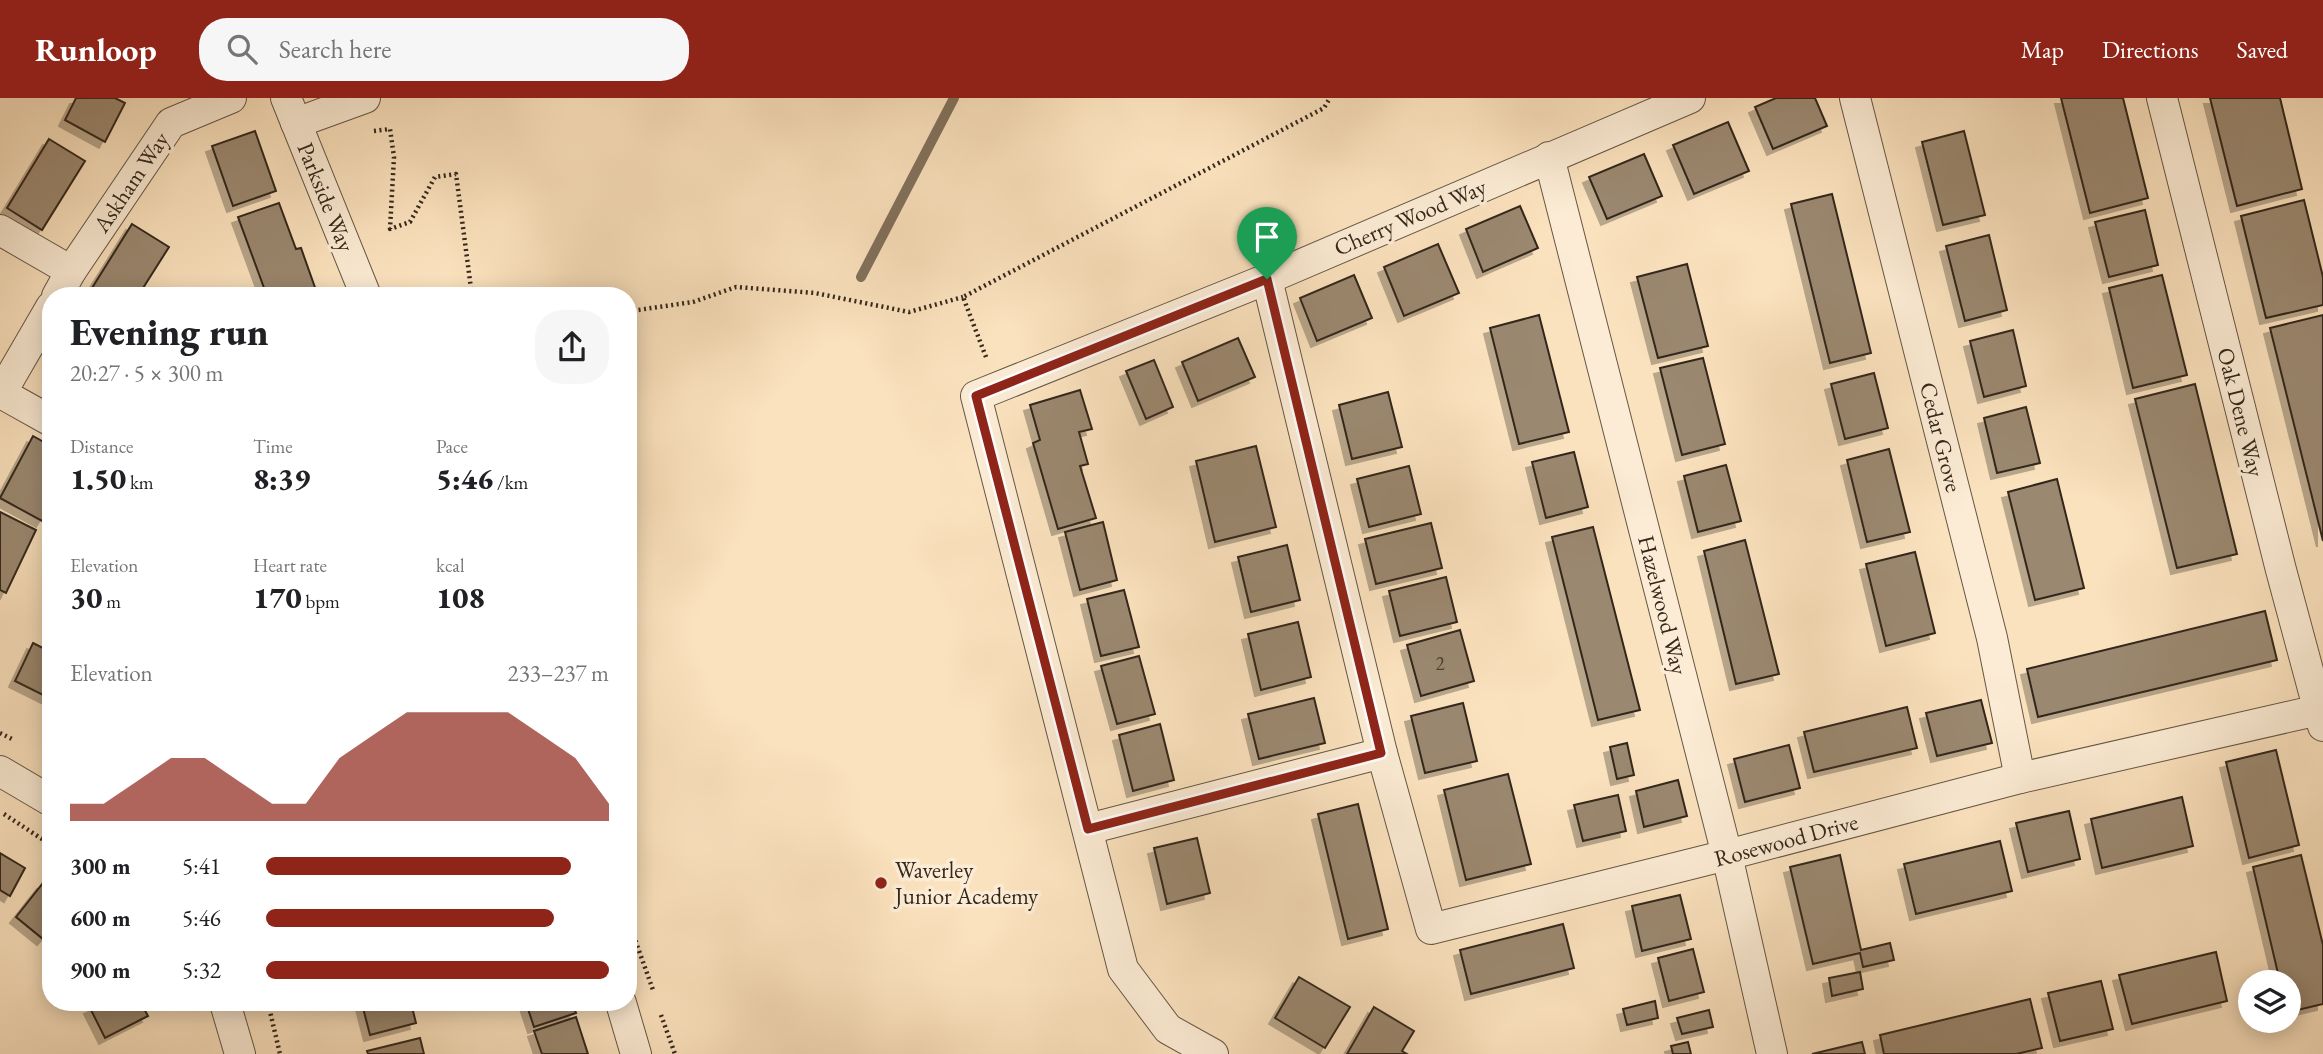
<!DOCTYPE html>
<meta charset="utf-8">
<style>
body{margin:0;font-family:"EB Garamond",serif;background:#f6f6f6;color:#202124;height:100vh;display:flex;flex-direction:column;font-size:26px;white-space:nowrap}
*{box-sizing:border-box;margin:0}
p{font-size:23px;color:#757577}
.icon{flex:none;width:38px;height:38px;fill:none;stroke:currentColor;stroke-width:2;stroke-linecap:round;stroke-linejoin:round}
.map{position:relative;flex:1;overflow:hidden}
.details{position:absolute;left:42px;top:189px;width:595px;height:724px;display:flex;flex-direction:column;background:#fff;border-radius:28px;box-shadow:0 4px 18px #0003}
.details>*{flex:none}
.buttons{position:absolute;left:2238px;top:872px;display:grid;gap:14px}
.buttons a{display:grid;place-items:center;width:63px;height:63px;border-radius:50%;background:#fff;box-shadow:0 4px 18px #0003;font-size:35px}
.pin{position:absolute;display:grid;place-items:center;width:60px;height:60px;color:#fff;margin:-72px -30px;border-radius:50% 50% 50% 0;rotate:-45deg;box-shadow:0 0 7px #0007}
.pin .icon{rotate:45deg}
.round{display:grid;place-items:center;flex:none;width:74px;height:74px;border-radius:28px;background:#f6f6f6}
.overview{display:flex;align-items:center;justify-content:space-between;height:119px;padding:0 28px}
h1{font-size:38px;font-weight:800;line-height:52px}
.stats{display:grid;grid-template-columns:repeat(3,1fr);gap:10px;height:119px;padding:7px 28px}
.stats div{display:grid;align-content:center}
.stats b{font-size:30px;font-weight:800}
.stats small{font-size:19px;font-weight:400}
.stats p{font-size:19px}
.chart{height:196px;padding:14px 28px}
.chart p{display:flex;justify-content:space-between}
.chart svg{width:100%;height:126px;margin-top:7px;fill:#8f2418;opacity:.7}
ul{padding:0 28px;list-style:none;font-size:23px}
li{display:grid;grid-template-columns:112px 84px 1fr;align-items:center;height:52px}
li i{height:18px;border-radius:9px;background:#8f2418}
header{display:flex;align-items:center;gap:42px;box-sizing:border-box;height:98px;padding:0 35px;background:#8f2418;color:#fff}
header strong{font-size:33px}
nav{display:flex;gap:38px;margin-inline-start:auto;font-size:24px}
.search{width:490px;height:63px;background:#f6f6f6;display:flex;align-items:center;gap:18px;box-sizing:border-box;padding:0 24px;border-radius:28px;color:#757577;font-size:26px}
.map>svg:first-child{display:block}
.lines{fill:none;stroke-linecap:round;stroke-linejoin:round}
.stream{stroke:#82715c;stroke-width:10}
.building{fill:#9b8870;stroke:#33271c;stroke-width:2;filter:url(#shadow)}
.street-casing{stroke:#655644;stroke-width:32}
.path{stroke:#33271c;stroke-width:4.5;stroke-dasharray:2 3.5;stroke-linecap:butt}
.street{stroke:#fcecd5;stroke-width:30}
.route-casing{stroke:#fff;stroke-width:14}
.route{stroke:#8f2418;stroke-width:9}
.poi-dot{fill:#8f2418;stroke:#fcecd5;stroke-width:2.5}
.labels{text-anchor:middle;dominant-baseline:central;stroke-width:7;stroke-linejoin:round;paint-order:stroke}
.number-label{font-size:19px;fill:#4d3f31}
.street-label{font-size:23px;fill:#33271c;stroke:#fcecd5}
.poi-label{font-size:23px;fill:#33271c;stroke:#fcecd5;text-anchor:start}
</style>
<header>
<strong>Runloop</strong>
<div class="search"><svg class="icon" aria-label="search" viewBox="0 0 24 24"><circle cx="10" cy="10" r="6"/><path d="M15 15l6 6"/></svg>Search here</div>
<nav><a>Map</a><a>Directions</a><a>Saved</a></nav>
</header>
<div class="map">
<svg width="2323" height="956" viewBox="0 0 2323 956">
<defs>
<filter id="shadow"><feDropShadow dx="-6" dy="6" stdDeviation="0" flood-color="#0004"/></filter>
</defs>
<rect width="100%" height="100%" fill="#fbe2be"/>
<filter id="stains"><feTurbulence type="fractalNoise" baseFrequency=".00286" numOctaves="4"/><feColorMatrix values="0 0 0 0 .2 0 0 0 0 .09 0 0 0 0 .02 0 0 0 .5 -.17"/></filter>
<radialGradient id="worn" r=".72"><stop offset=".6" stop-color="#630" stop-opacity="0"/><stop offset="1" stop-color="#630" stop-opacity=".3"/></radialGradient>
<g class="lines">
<!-- stream -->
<polyline class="stream" points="861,179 954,0"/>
</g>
<!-- building -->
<g class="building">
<polygon points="76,0 115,0 125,5 105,44 65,22"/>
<polygon points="1776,0 1815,0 1827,28 1773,51 1755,9"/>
<polygon points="2061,0 2123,0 2148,100 2090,115"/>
<polygon points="2210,0 2280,0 2302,91 2237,108"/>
<polygon points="1728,24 1749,73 1694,96 1673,47"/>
<polygon points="255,33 276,93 233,108 212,48"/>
<polygon points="1964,33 1985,117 1943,127 1922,44"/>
<polygon points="49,41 85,63 42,132 7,110"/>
<polygon points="1644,56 1662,98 1607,121 1589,79"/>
<polygon points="1832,96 1871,255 1830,265 1791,106"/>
<polygon points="2304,102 2323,179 2323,207 2266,220 2241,118"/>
<polygon points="279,105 296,151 301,150 318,198 267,198 238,119"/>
<polygon points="1520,108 1538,150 1483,174 1466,131"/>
<polygon points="2145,112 2158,167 2109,179 2095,124"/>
<polygon points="132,126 169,149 138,198 87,198"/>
<polygon points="1989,137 2007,212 1965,223 1946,148"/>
<polygon points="1438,146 1459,195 1404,218 1384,169"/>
<polygon points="1687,166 1708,248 1658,260 1637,179"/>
<polygon points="1354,177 1372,220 1317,243 1300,200"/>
<polygon points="2162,177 2187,277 2133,290 2109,190"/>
<polygon points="1539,217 1569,334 1519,346 1490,230"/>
<polygon points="2323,217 2323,443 2270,230"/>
<polygon points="2013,232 2026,288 1984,299 1970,243"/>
<polygon points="1238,240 1255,279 1198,303 1182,264"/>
<polygon points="1703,260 1725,346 1682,357 1660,270"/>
<polygon points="1154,262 1173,309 1146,321 1126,273"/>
<polygon points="1874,275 1888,330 1845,341 1831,286"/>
<polygon points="2195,286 2237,456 2177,470 2135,301"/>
<polygon points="1080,292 1092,331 1079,334 1088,366 1080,368 1096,420 1058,431 1033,345 1040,342 1030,307"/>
<polygon points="1388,294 1402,349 1352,361 1339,307"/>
<polygon points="2026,309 2040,365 1997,375 1984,320"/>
<polygon points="33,338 51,348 51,408 42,423 0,400"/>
<polygon points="1256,348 1276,429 1215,444 1196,363"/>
<polygon points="1889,351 1910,434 1867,444 1847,362"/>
<polygon points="1574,354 1588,409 1546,420 1532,364"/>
<polygon points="1726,367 1741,423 1698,434 1684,378"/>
<polygon points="1409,368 1421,416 1369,429 1357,381"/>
<polygon points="2057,381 2084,490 2035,502 2008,394"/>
<polygon points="0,414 36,432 6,495 0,492"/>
<polygon points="1103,424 1117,482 1080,492 1065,434"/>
<polygon points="1431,425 1442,470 1376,486 1365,441"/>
<polygon points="1593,429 1640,612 1598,622 1552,439"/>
<polygon points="1745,442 1779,576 1736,586 1704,453"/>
<polygon points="1287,447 1300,502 1251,514 1238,459"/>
<polygon points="1915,454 1935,535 1886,548 1866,466"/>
<polygon points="1446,479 1457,524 1400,538 1389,493"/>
<polygon points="1124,492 1139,549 1101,558 1087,501"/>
<polygon points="2265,513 2277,562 2038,619 2027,571"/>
<polygon points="1298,524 1311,579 1261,592 1248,536"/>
<polygon points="1460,532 1474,583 1421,598 1407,547"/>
<polygon points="33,545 51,554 51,601 15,583"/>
<polygon points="1139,558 1155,616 1117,626 1101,568"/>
<polygon points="1314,600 1325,645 1259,661 1248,616"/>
<polygon points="1981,602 1992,645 1937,658 1926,615"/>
<polygon points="1463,605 1477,663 1425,675 1411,618"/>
<polygon points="1907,609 1917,650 1814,674 1804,634"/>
<polygon points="1160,626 1174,682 1133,693 1119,637"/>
<polygon points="1627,645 1634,677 1617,681 1610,649"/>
<polygon points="1789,647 1800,690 1745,704 1734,661"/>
<polygon points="2276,652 2299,747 2249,760 2226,664"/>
<polygon points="1508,676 1531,766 1466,782 1444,692"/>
<polygon points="1678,682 1687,718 1644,729 1636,693"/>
<polygon points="1618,697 1626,733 1583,743 1574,707"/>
<polygon points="2182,699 2193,748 2102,770 2091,721"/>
<polygon points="1358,706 1388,831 1348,841 1318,716"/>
<polygon points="2069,713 2080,761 2028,774 2016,725"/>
<polygon points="1197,740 1210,795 1167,806 1154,750"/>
<polygon points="2000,743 2012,793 1916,816 1904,766"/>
<polygon points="0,755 25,770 10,798 0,792"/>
<polygon points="1840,757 1861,852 1890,845 1894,862 1863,869 1860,855 1813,866 1790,769"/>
<polygon points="2301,757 2323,847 2323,906 2289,914 2289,884 2280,884 2253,769"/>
<polygon points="43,785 51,791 51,832 43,841 16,819"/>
<polygon points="1680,797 1691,841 1642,853 1632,808"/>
<polygon points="1563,826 1574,870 1471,896 1460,852"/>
<polygon points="1693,851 1704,894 1669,903 1658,860"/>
<polygon points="2216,854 2227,903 2132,926 2119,877"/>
<polygon points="1860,874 1863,891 1832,898 1829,880"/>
<polygon points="1299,879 1350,909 1325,950 1275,920"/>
<polygon points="2101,883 2113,931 2060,943 2048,895"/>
<polygon points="2030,901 2042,950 2016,956 1884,956 1880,937"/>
<polygon points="1655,903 1658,920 1627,927 1623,911"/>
<polygon points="101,905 141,905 148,918 105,940 90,910"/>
<polygon points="367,905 411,905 416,925 370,937 362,906"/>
<polygon points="526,905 573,905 576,915 534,929"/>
<polygon points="1374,909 1414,933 1402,953 1407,956 1347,956"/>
<polygon points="1709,912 1713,929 1682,936 1677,920"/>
<polygon points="576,919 588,956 542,956 534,933"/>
<polygon points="420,940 424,956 368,956 367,953"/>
<polygon points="1688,944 1691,956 1673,956 1671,948"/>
<polygon points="1862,944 1865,956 1812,956"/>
</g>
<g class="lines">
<!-- street casing -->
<g class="street-casing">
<g id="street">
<polyline points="286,0 366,198"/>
<polyline points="1855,0 1992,540 2020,680"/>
<polyline points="2162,0 2281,472 2323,628"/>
<polyline points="296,25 365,0"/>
<polyline points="1549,59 1727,757 1772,956"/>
<polyline points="0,132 71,173"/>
<polyline points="1267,181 1382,655 1431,831 1727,757 2020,680 2323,611"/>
<polyline points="57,198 71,173 171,25 231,0"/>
<polyline points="1,295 51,323"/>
<polyline points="0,297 51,209"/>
<polyline points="0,673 51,703"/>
<polyline points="1088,731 1382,655"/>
<polyline points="225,905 240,956"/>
<polyline points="621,905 636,956"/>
<polyline points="1213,956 1168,931 1123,871 976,298 1267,181 1690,0"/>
</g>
</g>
<!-- path -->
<g class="path">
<polyline points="374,33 390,31 394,59 390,131 410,124 435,79 456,76 472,198"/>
<polyline points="567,198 571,195 582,198"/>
<polyline points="628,209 638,212 693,204 736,189 815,195 909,214 963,199"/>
<polyline points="986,259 963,199 1324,10 1330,0"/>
<polyline points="0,635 12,641"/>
<polyline points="4,716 51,747"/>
<polyline points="628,822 653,892"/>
<polyline points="268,905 280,956"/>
<polyline points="661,917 675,956"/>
</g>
<!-- street -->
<use href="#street" class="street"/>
</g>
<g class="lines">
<!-- route casing -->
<g class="route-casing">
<polygon id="route" points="1267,181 1381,655 1088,731 976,298"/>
</g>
<!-- route -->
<use href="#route" class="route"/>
</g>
<!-- markers -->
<circle class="poi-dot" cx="881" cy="785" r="7"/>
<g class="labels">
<!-- number labels -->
<g class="number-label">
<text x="1440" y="565">2</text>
</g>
<!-- street labels -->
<g class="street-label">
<text transform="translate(131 84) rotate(-56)">Askham Way</text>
<text transform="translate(326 99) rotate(68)">Parkside Way</text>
<text transform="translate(1410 119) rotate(-23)">Cherry Wood Way</text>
<text transform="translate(2241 314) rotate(76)">Oak Dene Way</text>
<text transform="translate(1941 339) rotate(76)">Cedar Grove</text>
<text transform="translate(1663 507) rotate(76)">Hazelwood Way</text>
<text transform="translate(1786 742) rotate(-15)">Rosewood Drive</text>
</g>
<!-- poi labels -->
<g class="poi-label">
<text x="895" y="772">Waverley<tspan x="895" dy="26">Junior Academy</tspan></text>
</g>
</g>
<rect width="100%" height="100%" filter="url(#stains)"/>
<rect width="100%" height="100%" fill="url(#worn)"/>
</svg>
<div class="buttons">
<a><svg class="icon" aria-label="layers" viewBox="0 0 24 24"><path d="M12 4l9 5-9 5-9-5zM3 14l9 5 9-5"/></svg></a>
</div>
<div class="pin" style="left:1267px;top:181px;background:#1e9e55"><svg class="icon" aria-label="arrive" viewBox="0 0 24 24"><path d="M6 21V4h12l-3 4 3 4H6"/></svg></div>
<section class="details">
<div class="overview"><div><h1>Evening run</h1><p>20:27 · 5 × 300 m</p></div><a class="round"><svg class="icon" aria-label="share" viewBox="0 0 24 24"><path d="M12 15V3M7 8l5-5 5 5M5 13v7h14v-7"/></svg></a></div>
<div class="stats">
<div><p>Distance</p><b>1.50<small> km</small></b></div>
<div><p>Time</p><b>8:39</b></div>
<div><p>Pace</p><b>5:46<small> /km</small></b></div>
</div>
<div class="stats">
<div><p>Elevation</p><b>30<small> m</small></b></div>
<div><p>Heart rate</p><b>170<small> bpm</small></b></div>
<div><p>kcal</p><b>108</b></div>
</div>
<div class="chart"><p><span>Elevation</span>233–237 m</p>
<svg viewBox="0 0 160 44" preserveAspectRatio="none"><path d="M0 44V38L10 38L20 30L30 22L40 22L50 30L60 38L70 38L80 22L90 14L100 6L110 6L120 6L130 6L140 14L150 22L160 38V44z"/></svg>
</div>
<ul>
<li><b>300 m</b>5:41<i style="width:89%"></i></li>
<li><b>600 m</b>5:46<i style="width:84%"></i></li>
<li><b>900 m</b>5:32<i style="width:100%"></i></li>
</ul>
</section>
</div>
